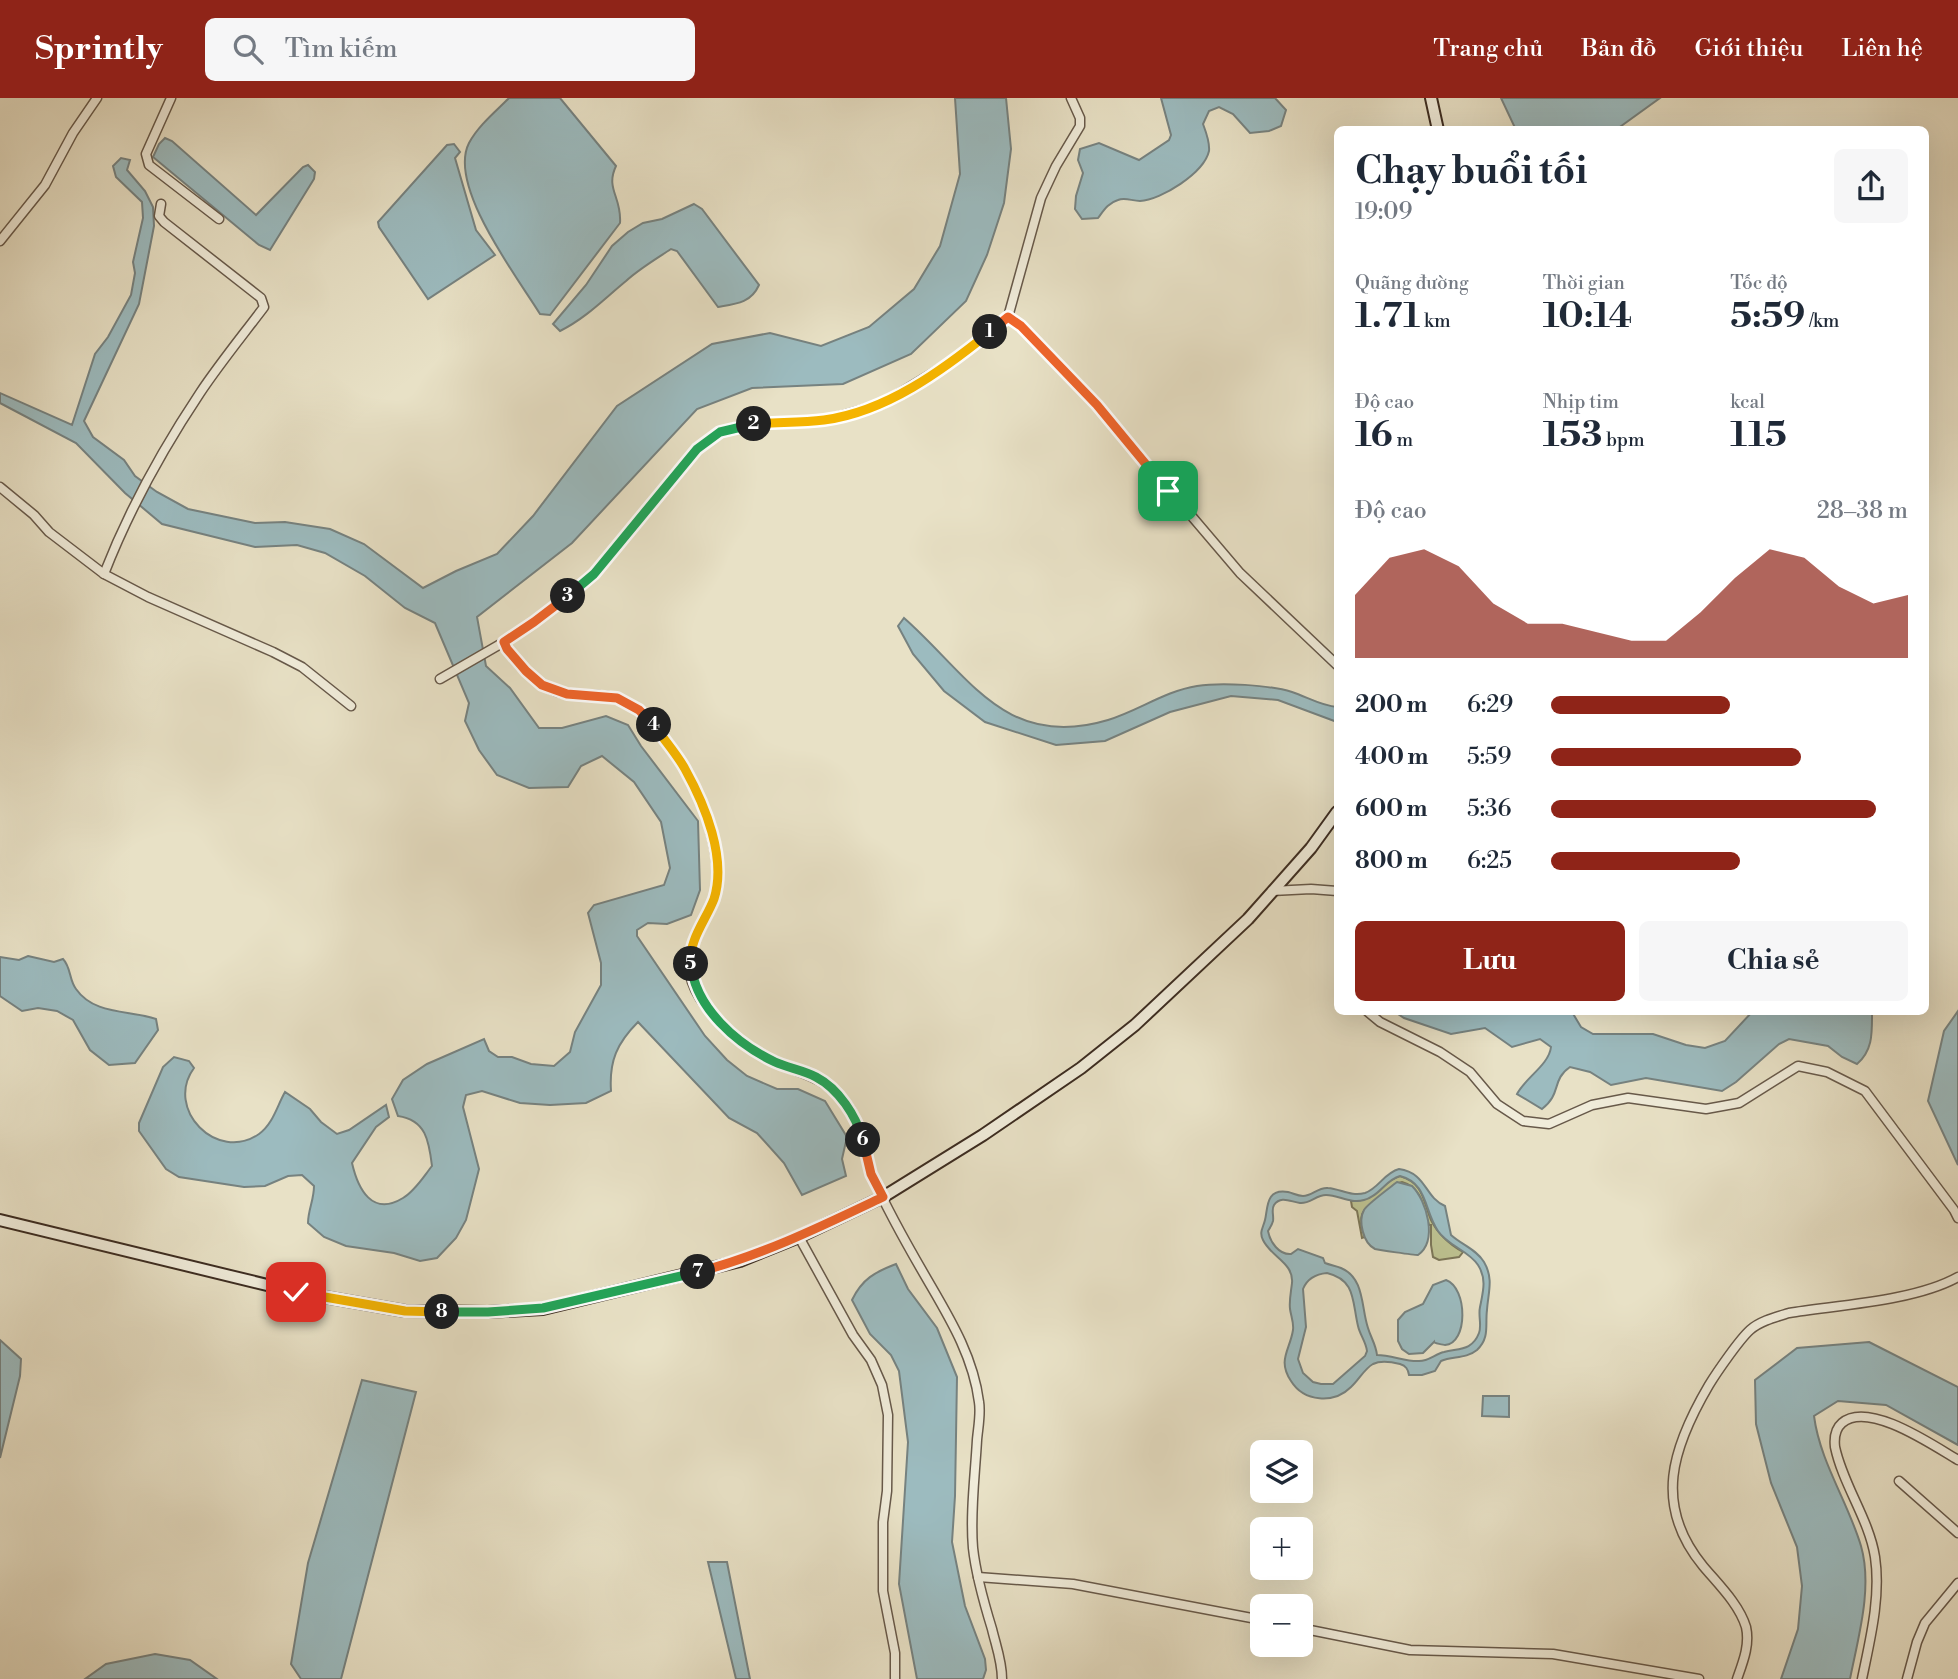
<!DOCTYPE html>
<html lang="vi">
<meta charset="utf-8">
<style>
body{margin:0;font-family:"Libre Bodoni",serif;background:#f6f6f7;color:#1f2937;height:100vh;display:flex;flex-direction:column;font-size:26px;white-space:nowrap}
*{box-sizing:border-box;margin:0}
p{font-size:23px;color:#747a83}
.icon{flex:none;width:38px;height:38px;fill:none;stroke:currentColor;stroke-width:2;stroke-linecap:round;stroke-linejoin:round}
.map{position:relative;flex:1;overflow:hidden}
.details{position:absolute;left:1334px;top:28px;width:595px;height:889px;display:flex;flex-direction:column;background:#fff;border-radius:10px;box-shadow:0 7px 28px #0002}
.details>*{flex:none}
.tools{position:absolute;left:1250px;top:1342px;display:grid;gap:14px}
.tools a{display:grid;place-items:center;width:63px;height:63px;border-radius:10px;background:#fff;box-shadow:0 7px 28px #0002;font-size:35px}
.pin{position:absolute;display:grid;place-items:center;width:60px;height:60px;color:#fff;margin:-30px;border-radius:14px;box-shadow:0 4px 10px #0006}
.km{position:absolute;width:35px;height:35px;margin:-18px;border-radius:50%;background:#222;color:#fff;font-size:19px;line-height:35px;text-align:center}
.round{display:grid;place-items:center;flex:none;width:74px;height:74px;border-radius:10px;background:#f6f6f7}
.overview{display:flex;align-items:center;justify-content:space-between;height:119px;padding:0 21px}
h1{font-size:38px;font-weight:700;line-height:52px}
.stats{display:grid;grid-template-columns:repeat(3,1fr);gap:10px;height:119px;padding:7px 21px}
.stats div{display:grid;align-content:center}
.stats b{font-size:35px;font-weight:700}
.stats small{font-size:19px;font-weight:400}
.stats p{font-size:19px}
.chart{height:196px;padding:14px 21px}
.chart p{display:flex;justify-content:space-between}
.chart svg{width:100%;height:126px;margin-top:7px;fill:#8f2418;opacity:.7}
.cta{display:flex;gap:14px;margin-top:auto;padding:14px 21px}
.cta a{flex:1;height:80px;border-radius:10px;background:#8f2418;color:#fff;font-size:28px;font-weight:700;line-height:80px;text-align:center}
.cta a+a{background:#f6f6f7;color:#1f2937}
ul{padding:0 21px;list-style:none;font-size:23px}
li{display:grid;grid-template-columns:112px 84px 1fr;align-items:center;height:52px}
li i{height:18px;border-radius:9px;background:#8f2418}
header{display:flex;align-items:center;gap:42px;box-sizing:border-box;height:98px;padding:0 35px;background:#8f2418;color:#fff}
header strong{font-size:33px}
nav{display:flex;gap:38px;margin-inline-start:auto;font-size:24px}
.search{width:490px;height:63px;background:#f6f6f7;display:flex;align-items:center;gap:18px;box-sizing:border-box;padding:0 24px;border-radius:10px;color:#747a83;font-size:26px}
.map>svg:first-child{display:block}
.green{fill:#bdc190;stroke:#7c7658;stroke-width:2}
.water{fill:#9cbbbf;stroke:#768280;stroke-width:2;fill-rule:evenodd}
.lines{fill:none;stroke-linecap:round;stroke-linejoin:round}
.street-casing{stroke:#67594a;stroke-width:11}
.secondary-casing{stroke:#3c2c21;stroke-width:14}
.street{stroke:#f0ecda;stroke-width:8}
.secondary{stroke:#f0ecda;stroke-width:10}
.split-1-casing{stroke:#fff;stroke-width:14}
.split-2-casing{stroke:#fff;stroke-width:14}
.split-3-casing{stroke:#fff;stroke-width:14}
.split-4-casing{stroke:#fff;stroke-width:14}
.split-5-casing{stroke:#fff;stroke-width:14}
.split-6-casing{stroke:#fff;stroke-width:14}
.split-7-casing{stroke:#fff;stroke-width:14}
.split-8-casing{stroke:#fff;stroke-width:14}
.split-9-casing{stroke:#fff;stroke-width:14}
.split-1{stroke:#f0652b;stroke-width:9}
.split-2{stroke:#f5b400;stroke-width:9}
.split-3{stroke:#22a559;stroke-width:9}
.split-4{stroke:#f0652b;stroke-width:9}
.split-5{stroke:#f5b400;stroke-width:9}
.split-6{stroke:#22a559;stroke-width:9}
.split-7{stroke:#f0652b;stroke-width:9}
.split-8{stroke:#22a559;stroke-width:9}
.split-9{stroke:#f5b400;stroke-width:9}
</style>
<header>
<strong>Sprintly</strong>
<div class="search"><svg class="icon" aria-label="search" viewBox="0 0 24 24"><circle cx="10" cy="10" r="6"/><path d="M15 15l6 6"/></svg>Tìm kiếm</div>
<nav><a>Trang chủ</a><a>Bản đồ</a><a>Giới thiệu</a><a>Liên hệ</a></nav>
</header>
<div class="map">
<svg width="1958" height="1581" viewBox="0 0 1958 1581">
<rect width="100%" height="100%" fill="#e8e1c6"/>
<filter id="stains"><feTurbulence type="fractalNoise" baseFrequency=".00286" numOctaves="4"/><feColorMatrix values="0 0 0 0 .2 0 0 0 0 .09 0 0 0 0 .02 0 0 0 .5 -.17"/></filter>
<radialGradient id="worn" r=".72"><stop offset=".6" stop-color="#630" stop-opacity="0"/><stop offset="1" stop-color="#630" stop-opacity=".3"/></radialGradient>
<!-- green -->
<path class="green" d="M1400,1078C1424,1085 1423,1103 1431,1122C1438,1136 1449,1146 1463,1154L1459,1159L1439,1162L1433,1159L1431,1147V1127H1429C1423,1109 1423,1090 1402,1084C1393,1086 1389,1091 1383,1097C1365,1111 1355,1113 1365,1139L1362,1140L1357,1113L1352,1109L1351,1103C1380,1103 1379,1084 1400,1078Z"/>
<!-- water -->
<g class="water">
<path d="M509,0H560L616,68C605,91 622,99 620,125L550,217L540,216C518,180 447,88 469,45C478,28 495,14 509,0Z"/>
<path d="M955,0H1006L1011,51L1004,105L987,157L966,203L911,256L843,286L752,290L697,311L572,445L477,519L486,568L510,590L539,630H562L606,618L628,627L641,648L698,723L700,792L691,817L667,826L648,825L637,832V838L705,938L727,962L747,978L777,991H798L825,1003L847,1039L842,1061L846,1078L802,1097L784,1065L757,1035L729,1020L638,924C617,945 609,963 611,993L586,1005L550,1007L520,1005L482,993L466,997L463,1009L479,1071L466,1122L456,1140L437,1160L420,1163L394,1155L346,1148L324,1139L308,1125C308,1112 314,1102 314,1088L302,1077L288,1078L265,1088L244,1089L179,1079L166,1071L139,1033V1025L163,969L174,959L189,963L194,970C164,1011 217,1065 259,1036C273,1026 277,1008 285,994L310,1011L321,1024L337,1036L349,1032L386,1007L389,1019L376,1029L352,1065C358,1091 372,1119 403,1100C415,1093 424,1078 432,1068C429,1043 426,1022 398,1018L392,1001L403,982L427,966L484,941L489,953L498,959H512L531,966L554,968L570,954L575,934L601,887V865L588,815L594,807L664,787L670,770L661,724L634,684L602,658L581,668L568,689L529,690L497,677L479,652L465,623L469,605L435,525L405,510L365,478L325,455L297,447L255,449L162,426L125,395L76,345L0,305V295L72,327L95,256L108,239L131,197L135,175L133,164L143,120L142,104L116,79L113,68L121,60L130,62L127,72L145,93L153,109L154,128L139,206L84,323L93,339L124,362L135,378L157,394L188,411L255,425L285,424L330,431L364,446L423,490L456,473L497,456L533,418L617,308L712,246L770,235L821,248L869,229L914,191L940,148L960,76Z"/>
<path d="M1161,0H1275L1286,12L1281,28L1269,33L1250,35L1233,16L1219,9L1209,13L1203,26C1206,34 1210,44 1209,53C1204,75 1161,102 1140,103C1132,103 1125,99 1118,102C1108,105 1104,112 1098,120L1082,121L1075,111L1076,98L1083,75L1078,62L1080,51L1099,45L1139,62L1169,42L1171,37Z"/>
<polygon points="1501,0 1660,0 1617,31 1516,32"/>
<polygon points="165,40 172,43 256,117 303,69 308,67 315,74 314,81 270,152 259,147 153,59 159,46"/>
<polygon points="454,46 460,54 455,60 476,132 495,157 428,201 379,129 378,124 447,47"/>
<path d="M694,106L702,111L759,187C751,205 736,206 718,209L677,153L671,151C656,161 639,171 626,183C604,201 586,220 560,233L553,226L586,187L612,148L628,134L643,125L662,121Z"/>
<path d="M904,520C969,577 1005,653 1108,622C1138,613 1165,593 1197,588C1221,584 1269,587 1292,594C1307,599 1322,608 1337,609V624L1278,602L1231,598L1170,614L1105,643L1056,647L985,624L944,593L913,556L898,528Z"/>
<path d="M28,858L54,864L63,861C71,869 69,882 76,891C94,917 129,912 156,921L158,932L135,965L109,967L90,952L73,922L57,913L38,910L22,913L0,898V859L19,862Z"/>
<polygon points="1958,913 1958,1067 1928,1003 1944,933"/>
<path d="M1395,914H1572L1581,929L1593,936H1653L1686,947L1705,950L1725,943L1752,914H1870L1872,915C1872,935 1873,952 1857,966L1842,959L1828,948L1789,941L1779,946L1736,984L1722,993L1646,980L1611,987L1590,974L1570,969C1551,982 1562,996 1542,1011L1517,996C1525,980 1549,967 1551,949L1540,941L1512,949L1485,930L1451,936L1404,920Z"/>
<path d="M1399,1071C1427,1075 1424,1099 1445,1108L1451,1137C1462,1147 1476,1151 1484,1164C1494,1181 1488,1195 1487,1212C1485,1227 1490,1240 1477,1252C1466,1261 1453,1258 1441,1263L1435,1273L1422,1277H1409C1408,1271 1406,1268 1400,1266C1392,1264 1381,1262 1373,1266C1364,1271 1359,1282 1351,1289C1334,1306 1304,1304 1291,1283C1277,1262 1290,1252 1293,1232C1294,1225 1291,1218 1290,1211C1289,1202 1291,1194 1292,1185C1294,1165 1271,1159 1263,1142C1259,1134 1263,1130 1265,1122C1268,1111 1265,1090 1288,1094C1293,1095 1297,1098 1303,1098C1312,1098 1318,1089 1328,1090C1341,1091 1351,1099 1365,1095C1379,1090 1384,1075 1399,1071ZM1400,1078C1428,1085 1424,1113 1438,1133C1448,1148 1468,1152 1478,1167C1487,1181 1483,1194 1480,1209C1478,1218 1482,1227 1479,1235C1472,1253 1459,1250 1444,1254C1435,1256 1429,1263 1419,1263C1407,1264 1391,1257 1377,1257C1376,1247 1371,1240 1368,1230C1361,1210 1365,1180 1341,1170C1336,1168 1330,1167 1325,1165L1323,1160L1298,1151L1291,1156C1279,1157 1270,1144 1268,1133C1270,1130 1272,1127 1273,1123C1274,1117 1271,1112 1274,1107C1281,1097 1291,1104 1300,1105C1310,1106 1316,1097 1326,1097C1339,1097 1350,1106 1364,1102C1380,1098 1385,1082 1400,1078ZM1327,1175C1356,1182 1352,1203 1358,1228C1360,1237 1366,1244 1367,1253L1365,1258L1333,1286H1321L1313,1284L1303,1275L1298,1261L1306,1229L1303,1191C1307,1181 1316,1176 1327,1175Z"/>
<path d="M1397,1084L1412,1088C1427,1103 1438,1143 1418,1157C1413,1157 1379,1152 1375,1151C1363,1145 1358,1123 1364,1112C1366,1107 1392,1088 1397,1084Z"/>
<path d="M896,1166L908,1191L937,1230L957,1279L955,1398L952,1444L965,1508L985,1561L986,1572L983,1581H917L899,1486L908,1344L899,1273L891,1257L870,1236L852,1202C862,1181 875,1174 896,1166Z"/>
<path d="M1446,1182C1468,1190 1468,1246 1445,1247C1444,1247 1434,1245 1434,1244L1423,1255L1409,1256L1402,1251L1398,1243V1222L1405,1214L1423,1206L1433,1187Z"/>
<polygon points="0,1242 21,1261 20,1278 0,1360"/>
<path d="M1869,1244L1958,1289V1347L1886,1307L1838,1303L1814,1318C1820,1364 1848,1404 1861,1448C1873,1490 1858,1540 1850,1581H1781L1798,1531L1802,1488L1797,1449L1771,1385L1756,1326L1755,1282L1797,1250Z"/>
<polygon points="362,1282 416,1294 341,1581 301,1581 291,1566 308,1465"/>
<polygon points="1483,1298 1509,1298 1509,1319 1482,1318"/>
<polygon points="708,1464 727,1464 750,1581 736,1581"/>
<polygon points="155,1556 190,1562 217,1581 85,1581 106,1566"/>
</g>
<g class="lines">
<!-- street casing -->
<g class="street-casing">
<g id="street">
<polyline points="171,0 146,56 149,67 219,121"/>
<polyline points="0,143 45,87 73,35 97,0"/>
<polyline points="1008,219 1041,100 1056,68 1080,28 1080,20 1071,0"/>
<polyline points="0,389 34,417 49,434 104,476 148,499 273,554 302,569 351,608"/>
<path d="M104,476C129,412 162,352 200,295C220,265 243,237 264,209L261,200L164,124L159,118L161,106"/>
<polyline points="440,581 504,544"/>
<polyline points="1272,793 1311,791 1337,793"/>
<polyline points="1368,914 1380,924 1440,954 1470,974 1497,1006 1523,1023 1549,1026 1592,1007 1628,1000 1706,1011 1739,1005 1798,968 1827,974 1865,993 1954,1112 1958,1120"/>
<polyline points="799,1139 853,1237 871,1262 882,1287 888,1317 887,1393 883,1424 883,1493 895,1555 895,1581"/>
<polyline points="1899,1383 1958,1435"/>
<polyline points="978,1479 1073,1486 1262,1522"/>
<polyline points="1300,1530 1410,1552 1553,1556 1699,1581"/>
<path d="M1002,1581C1002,1563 996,1548 992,1531C984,1505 976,1478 973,1450C970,1415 975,1378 977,1342C978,1330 981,1316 979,1304C973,1256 947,1216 924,1176C906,1145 888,1113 873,1080C862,1056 863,1023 844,1003C822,979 806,977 779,966C748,953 703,916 692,884C682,852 705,828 714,800C725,763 703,697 682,666C665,642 649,615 622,602C604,594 584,599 565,596C541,592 514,566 504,544L534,524L594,476L697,351L720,334L743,327L826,322L882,306L959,259L1008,219L1021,228L1097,307L1240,475L1337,567"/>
<path d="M1737,1581C1743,1564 1750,1547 1746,1529C1739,1506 1718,1486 1703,1468C1653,1407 1672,1350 1709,1287C1717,1274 1739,1242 1750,1232C1760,1223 1776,1219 1789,1215C1839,1207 1915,1203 1958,1179"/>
<path d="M1862,1581C1870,1542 1881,1499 1875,1459C1869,1421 1843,1387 1835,1349C1834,1340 1835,1331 1842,1325C1868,1302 1934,1348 1958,1362"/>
<polyline points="1907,1581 1917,1544 1925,1525 1958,1485"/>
</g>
</g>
<!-- secondary casing -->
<g class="secondary-casing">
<g id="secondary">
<polyline points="1431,0 1438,32"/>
<polyline points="0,1122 296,1194 405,1213 488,1214 543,1211 740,1163 799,1139 883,1099 983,1037 1081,970 1135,927 1248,821 1311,750 1337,714"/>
</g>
</g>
<!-- street -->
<use href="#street" class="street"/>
<!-- secondary -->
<use href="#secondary" class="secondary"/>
</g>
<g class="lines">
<!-- split-1 casing -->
<g class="split-1-casing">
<polyline id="split-1" points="990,234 1008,219 1021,228 1097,307 1168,393"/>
</g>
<!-- split-2 casing -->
<g class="split-2-casing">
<path id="split-2" d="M754,326C777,324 801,325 824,322C886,314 943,272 990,234"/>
</g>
<!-- split-3 casing -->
<g class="split-3-casing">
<polyline id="split-3" points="568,498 594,476 697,351 720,334 754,326"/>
</g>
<!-- split-4 casing -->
<g class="split-4-casing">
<polyline id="split-4" points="568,498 534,524 504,544 507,551 526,573 542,587 567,596 617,600 639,612 654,627"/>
</g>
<!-- split-5 casing -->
<g class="split-5-casing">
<path id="split-5" d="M654,627C664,642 677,656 685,671C705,707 727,760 714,801C706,822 688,843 691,866"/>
</g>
<!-- split-6 casing -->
<g class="split-6-casing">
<path id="split-6" d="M691,866C695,910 737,946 775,964C788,970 803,972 816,979C839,991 856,1018 863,1042"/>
</g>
<!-- split-7 casing -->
<g class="split-7-casing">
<path id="split-7" d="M698,1174C763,1157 822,1128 883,1099L871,1076L863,1042"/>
</g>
<!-- split-8 casing -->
<g class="split-8-casing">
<polyline id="split-8" points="442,1214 488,1214 543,1210 698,1174"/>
</g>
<!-- split-9 casing -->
<g class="split-9-casing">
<polyline id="split-9" points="296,1194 405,1213 442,1214"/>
</g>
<!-- split-1 -->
<use href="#split-1" class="split-1"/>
<!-- split-2 -->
<use href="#split-2" class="split-2"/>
<!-- split-3 -->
<use href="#split-3" class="split-3"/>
<!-- split-4 -->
<use href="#split-4" class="split-4"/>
<!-- split-5 -->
<use href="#split-5" class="split-5"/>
<!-- split-6 -->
<use href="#split-6" class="split-6"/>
<!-- split-7 -->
<use href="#split-7" class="split-7"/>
<!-- split-8 -->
<use href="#split-8" class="split-8"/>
<!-- split-9 -->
<use href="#split-9" class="split-9"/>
</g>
<rect width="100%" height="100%" filter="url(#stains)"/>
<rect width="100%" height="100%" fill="url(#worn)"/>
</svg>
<div class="tools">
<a><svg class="icon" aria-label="layers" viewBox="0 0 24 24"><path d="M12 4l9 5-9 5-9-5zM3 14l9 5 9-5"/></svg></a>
<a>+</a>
<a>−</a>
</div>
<div class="pin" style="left:1168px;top:393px;background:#1e9e55"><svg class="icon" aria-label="arrive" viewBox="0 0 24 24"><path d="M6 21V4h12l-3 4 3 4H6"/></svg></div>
<div class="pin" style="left:296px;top:1194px;background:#d93025"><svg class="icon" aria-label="check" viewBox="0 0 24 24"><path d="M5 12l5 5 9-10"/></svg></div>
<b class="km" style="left:990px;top:234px">1</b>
<b class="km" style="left:754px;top:326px">2</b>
<b class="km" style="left:568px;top:498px">3</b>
<b class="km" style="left:654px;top:627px">4</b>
<b class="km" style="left:691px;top:866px">5</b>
<b class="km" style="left:863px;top:1042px">6</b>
<b class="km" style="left:698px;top:1174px">7</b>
<b class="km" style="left:442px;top:1214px">8</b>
<section class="details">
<div class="overview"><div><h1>Chạy buổi tối</h1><p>19:09</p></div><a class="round"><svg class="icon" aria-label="share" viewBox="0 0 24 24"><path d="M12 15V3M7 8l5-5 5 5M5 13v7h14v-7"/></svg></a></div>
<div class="stats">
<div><p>Quãng đường</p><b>1.71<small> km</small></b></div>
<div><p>Thời gian</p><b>10:14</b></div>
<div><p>Tốc độ</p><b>5:59<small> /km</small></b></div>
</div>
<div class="stats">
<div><p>Độ cao</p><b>16<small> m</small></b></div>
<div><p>Nhịp tim</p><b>153<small> bpm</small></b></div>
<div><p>kcal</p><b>115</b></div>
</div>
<div class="chart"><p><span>Độ cao</span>28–38 m</p>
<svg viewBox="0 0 160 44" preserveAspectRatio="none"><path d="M0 44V22L10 9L20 6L30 12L40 25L50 32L60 32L70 35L80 38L90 38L100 28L110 16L120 6L130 9L140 19L150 25L160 22V44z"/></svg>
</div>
<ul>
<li><b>200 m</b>6:29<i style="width:50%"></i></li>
<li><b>400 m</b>5:59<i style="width:70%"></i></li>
<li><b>600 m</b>5:36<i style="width:91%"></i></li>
<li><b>800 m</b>6:25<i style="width:53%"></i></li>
</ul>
<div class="cta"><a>Lưu</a><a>Chia sẻ</a></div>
</section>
</div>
